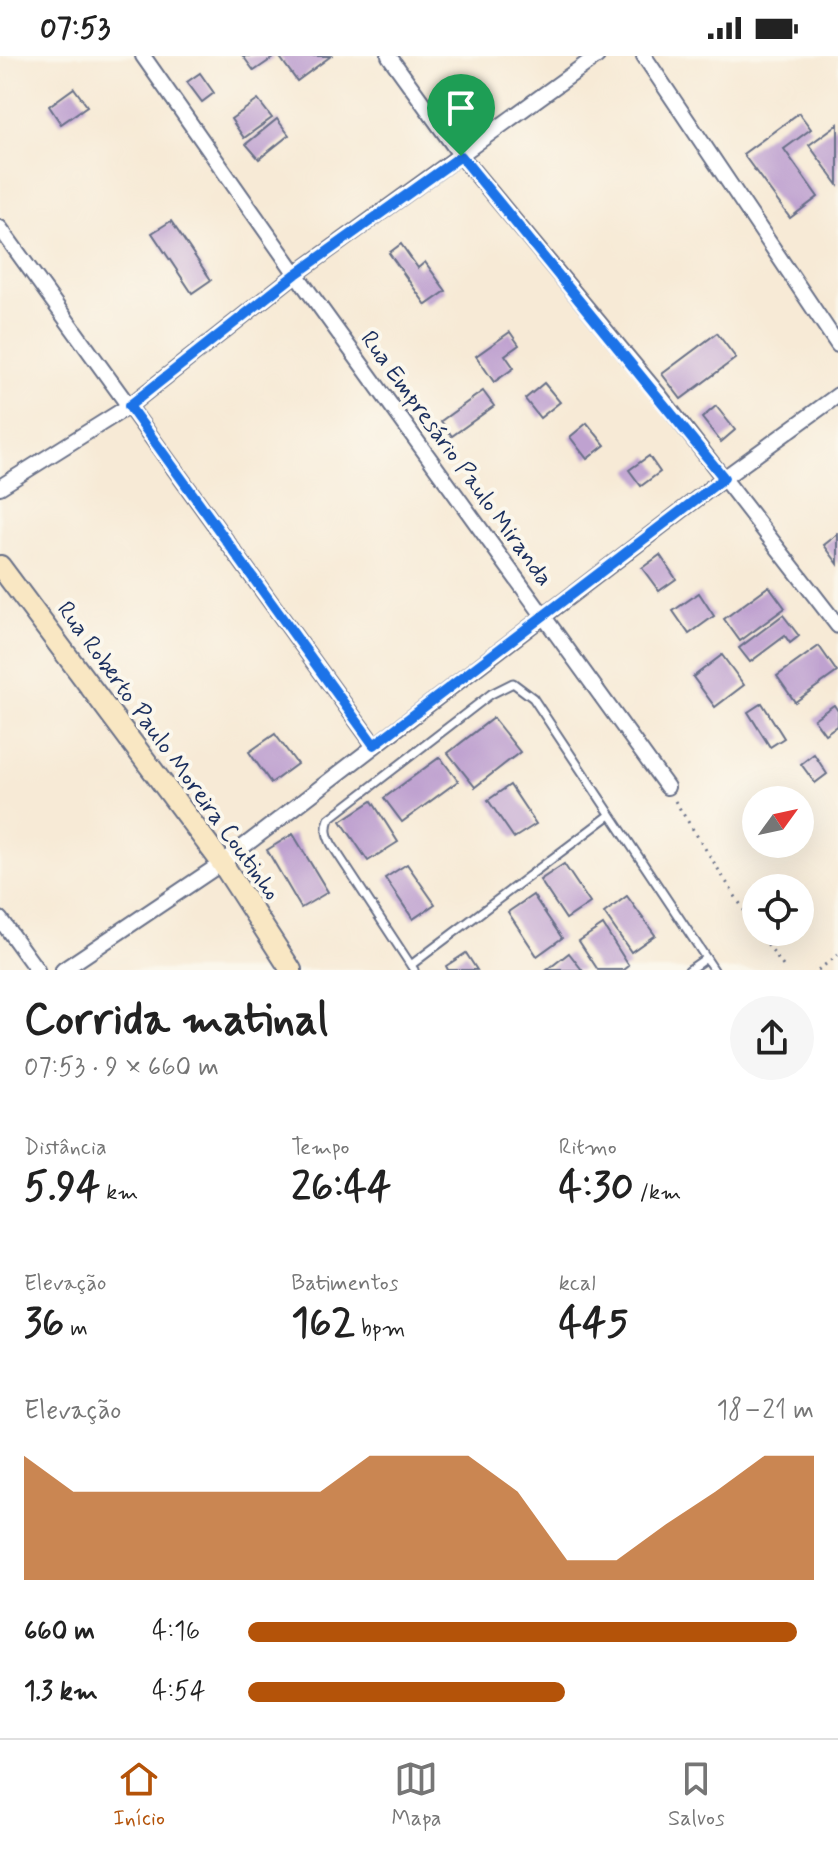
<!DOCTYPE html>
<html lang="pt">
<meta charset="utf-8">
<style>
body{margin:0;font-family:Mynerve,sans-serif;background:#f6f6f6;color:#222;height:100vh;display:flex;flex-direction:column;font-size:30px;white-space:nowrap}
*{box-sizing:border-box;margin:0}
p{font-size:26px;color:#767676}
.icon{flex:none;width:44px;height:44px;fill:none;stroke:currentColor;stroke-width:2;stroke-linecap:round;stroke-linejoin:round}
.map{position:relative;height:914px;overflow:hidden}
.details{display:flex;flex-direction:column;background:#fff;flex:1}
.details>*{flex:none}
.needle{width:52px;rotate:57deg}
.buttons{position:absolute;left:742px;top:730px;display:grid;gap:16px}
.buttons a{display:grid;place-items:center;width:72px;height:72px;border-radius:50%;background:#fff;box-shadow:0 8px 32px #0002;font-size:40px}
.pin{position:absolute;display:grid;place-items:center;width:68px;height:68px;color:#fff;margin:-82px -34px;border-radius:50% 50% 50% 0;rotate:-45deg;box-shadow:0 0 8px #0007}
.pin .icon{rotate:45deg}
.round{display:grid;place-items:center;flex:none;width:84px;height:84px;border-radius:42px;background:#f6f6f6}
.head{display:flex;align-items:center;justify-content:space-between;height:136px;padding:0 24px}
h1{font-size:44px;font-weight:800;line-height:60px}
.figures{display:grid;grid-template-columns:repeat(3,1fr);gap:12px;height:136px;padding:8px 24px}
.figures div{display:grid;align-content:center}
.figures b{font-size:40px;font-weight:800}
.figures small{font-size:22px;font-weight:400}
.figures p{font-size:22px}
.chart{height:224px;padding:16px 24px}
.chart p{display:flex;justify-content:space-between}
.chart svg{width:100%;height:144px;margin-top:8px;fill:#b45309;opacity:.7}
ul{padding:0 24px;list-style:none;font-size:26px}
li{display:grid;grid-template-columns:128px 96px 1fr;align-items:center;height:60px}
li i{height:20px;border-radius:10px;background:#b45309}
.status{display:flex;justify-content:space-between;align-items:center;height:56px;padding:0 40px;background:#fff;direction:ltr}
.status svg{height:22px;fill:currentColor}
.tab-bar{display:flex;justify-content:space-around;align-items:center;height:112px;border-top:2px solid #e0e0e0;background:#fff;font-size:22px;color:#767676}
.tab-bar a{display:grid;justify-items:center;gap:4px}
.tab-bar .selected{color:#b45309}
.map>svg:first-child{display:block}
.building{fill:#bfa2d0}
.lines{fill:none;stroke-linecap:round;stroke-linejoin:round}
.lane-casing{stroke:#687088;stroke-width:11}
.street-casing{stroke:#687088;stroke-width:18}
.secondary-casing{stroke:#687088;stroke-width:24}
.path{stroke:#687088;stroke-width:3;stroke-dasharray:2 6;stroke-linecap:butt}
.lane{stroke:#fff;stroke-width:7}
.street{stroke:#fff;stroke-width:14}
.secondary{stroke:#f9e7c3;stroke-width:20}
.route-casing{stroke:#fff;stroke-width:16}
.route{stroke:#1a73e8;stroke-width:10}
.labels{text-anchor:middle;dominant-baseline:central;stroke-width:8;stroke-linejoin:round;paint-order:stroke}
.street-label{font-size:24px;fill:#1b2f5e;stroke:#fbf7ec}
</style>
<div class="status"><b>07:53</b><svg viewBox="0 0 49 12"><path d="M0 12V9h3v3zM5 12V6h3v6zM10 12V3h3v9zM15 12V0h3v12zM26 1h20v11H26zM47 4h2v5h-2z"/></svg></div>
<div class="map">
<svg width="838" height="914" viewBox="0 0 838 914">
<rect width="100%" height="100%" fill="#fbf7ec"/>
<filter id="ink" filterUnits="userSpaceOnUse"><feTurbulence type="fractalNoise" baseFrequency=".0125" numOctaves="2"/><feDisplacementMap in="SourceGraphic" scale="16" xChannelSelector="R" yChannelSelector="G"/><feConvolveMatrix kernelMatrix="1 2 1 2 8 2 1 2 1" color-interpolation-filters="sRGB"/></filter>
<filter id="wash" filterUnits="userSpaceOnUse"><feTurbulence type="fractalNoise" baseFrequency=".006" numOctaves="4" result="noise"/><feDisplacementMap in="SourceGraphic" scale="32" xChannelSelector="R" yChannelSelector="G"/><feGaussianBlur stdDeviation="1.8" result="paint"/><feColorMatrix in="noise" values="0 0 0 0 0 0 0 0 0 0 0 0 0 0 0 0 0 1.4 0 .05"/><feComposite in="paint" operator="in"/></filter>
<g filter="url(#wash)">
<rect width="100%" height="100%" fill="#f7ead6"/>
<g id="blocks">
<!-- building -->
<g class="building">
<polygon points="243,0 272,0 273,2 254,15"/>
<polygon points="279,0 331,0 297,25"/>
<polygon points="200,17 214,37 202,46 187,26"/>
<polygon points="74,32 87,50 61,68 49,50"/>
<polygon points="258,44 272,62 244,82 231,63"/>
<polygon points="799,57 811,73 784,93 818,141 790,162 743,98"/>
<polygon points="277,63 289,79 259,103 246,88"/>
<polygon points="838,68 838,129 809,89"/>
<polygon points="171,165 211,224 192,237 152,177"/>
<polygon points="401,188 418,212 425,206 446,235 426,249 389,197"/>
<polygon points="510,276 519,289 505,299 514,312 494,326 476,300"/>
<polygon points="717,277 736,302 681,343 662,318"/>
<polygon points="544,327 560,346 540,362 525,343"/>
<polygon points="483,335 494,350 452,380 441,365"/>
<polygon points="716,350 735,374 721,386 702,362"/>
<polygon points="587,367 605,389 587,403 570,381"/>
<polygon points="649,400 660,416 641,430 629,414"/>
<polygon points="838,478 838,508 824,489"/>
<polygon points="660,499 676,523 659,535 642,512"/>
<polygon points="769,530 785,552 740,585 724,563"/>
<polygon points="699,537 714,560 689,578 673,555"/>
<polygon points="783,559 799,580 790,587 785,580 750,606 739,592"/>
<polygon points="819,590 837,616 795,646 777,620"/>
<polygon points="722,599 744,629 715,651 693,621"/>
<polygon points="762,647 784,682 770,691 748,656"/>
<polygon points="834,649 838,655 838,669 825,678 814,663"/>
<polygon points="493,662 520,696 475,731 448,697"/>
<polygon points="275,678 297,708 271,727 249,696"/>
<polygon points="814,698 827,718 815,727 801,708"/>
<polygon points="440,701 458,725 402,766 384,742"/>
<polygon points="510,729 536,768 514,782 488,744"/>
<polygon points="372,745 398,786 368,805 341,765"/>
<polygon points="293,778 328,836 301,852 267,794"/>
<polygon points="407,808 435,848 413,863 385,822"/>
<polygon points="564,808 590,847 566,863 540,824"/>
<polygon points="533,839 562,882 537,900 508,856"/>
<polygon points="627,840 655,879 631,896 604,857"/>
<polygon points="603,869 629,910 624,914 598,914 579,885"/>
<polygon points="466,897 477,914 448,914 446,910"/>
<polygon points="569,897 582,914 547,914"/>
</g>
</g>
</g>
<g filter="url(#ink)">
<use href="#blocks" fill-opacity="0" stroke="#687088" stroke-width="2"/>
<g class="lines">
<!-- lane casing -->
<g class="lane-casing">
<g id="lane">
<polyline points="411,909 610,759"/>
<path d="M414,914L332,789C327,780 325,773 329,763L491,638L513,627L533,642L714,914"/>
<polyline points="689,914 706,902"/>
</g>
</g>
<!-- street casing -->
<g class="street-casing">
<g id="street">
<polyline points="143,0 296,218 667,731"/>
<polyline points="389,0 461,100 660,340 838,570"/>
<polyline points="644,0 838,289"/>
<polyline points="0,172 374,689"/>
<polyline points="0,431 129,350 296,218 597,0"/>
<polyline points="0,863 37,914"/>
<polyline points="63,914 222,807 724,422 838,339"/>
</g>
</g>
<!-- secondary casing -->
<g class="secondary-casing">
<polyline id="secondary" points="0,510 222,807 291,914"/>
</g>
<!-- path -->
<g class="path">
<polyline points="675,745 756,873"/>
<polyline points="758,876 786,914"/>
<polyline points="818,914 838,899"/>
</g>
<!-- lane -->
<use href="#lane" class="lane"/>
<!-- street -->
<use href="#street" class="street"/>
<!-- secondary -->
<use href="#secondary" class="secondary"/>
</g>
</g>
<g class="lines" filter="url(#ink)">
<!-- route casing -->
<g class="route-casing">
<polygon id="route" points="461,100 724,422 374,689 129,350 296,218"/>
</g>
<!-- route -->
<use href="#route" class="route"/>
</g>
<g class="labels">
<!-- street labels -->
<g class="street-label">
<text transform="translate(456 403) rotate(54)">Rua Empresário Paulo Miranda</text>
<text transform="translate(168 695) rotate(54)">Rua Roberto Paulo Moreira Coutinho</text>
</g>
</g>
</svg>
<div class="buttons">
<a><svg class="needle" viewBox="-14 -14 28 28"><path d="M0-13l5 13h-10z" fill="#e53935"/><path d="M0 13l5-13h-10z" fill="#767676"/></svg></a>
<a><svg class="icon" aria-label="locate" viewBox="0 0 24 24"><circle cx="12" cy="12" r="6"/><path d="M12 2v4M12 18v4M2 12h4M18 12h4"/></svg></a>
</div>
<div class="pin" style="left:461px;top:100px;background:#1e9e55"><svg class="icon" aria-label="arrive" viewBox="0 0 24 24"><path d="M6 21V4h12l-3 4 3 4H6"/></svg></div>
</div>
<section class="details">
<div class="head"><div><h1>Corrida matinal</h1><p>07:53 · 9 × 660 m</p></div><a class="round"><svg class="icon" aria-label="share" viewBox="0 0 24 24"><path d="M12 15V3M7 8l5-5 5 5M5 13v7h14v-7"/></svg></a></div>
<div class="figures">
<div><p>Distância</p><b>5.94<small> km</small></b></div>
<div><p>Tempo</p><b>26:44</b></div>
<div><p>Ritmo</p><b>4:30<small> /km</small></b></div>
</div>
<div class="figures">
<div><p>Elevação</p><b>36<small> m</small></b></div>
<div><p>Batimentos</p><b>162<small> bpm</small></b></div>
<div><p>kcal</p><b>445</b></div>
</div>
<div class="chart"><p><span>Elevação</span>18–21 m</p>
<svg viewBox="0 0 160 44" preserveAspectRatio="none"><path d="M0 44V6L10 17L20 17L30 17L40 17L50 17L60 17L70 6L80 6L90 6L100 17L110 38L120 38L130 27L140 17L150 6L160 6V44z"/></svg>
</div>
<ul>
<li><b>660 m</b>4:16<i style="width:97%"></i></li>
<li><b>1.3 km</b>4:54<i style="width:56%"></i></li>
</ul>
</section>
<nav class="tab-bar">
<a class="selected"><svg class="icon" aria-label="home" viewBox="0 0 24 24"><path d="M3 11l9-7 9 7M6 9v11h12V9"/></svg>Início</a>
<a><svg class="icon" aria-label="map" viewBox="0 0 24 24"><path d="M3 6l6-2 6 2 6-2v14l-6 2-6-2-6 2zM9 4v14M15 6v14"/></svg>Mapa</a>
<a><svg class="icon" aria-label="saved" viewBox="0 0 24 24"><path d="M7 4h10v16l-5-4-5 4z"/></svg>Salvos</a>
</nav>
